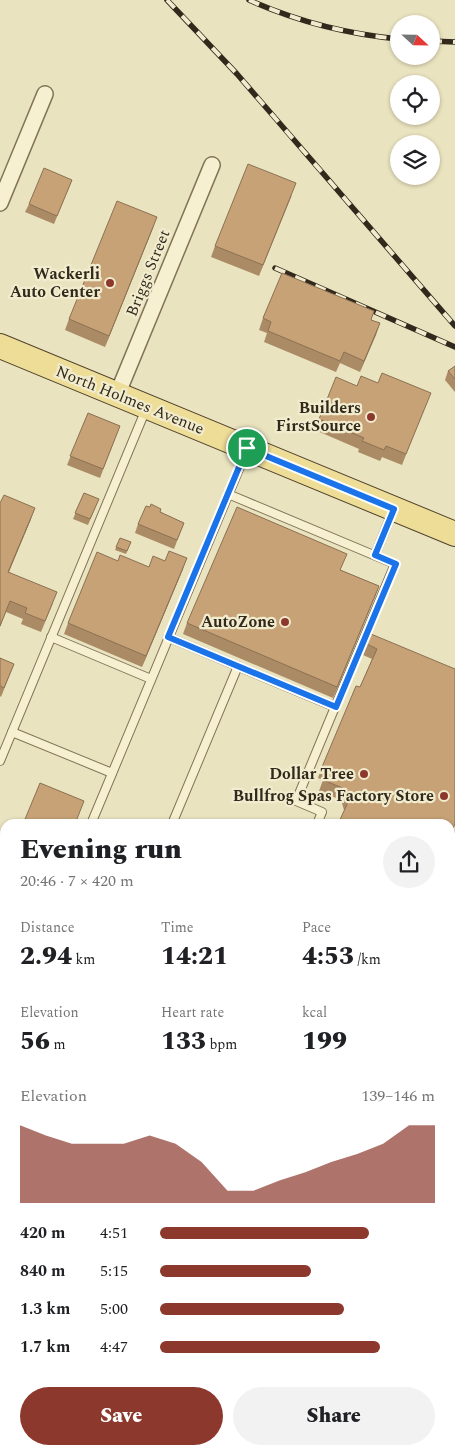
<!DOCTYPE html>
<meta charset="utf-8">
<style>
body{margin:0;font-family:Spectral,serif;background:#f2f2f2;color:#202124;height:100vh;display:flex;flex-direction:column;font-size:19px;white-space:nowrap}
*{box-sizing:border-box;margin:0}
p{font-size:16px;color:#757577}
.icon{flex:none;width:28px;height:28px;fill:none;stroke:currentColor;stroke-width:2;stroke-linecap:round;stroke-linejoin:round}
.map{position:relative;flex:1;overflow:hidden}
.details{position:absolute;left:0px;top:819px;width:455px;height:636px;display:flex;flex-direction:column;background:#fff;border-radius:15px 15px 0 0;box-shadow:0 1px 4px #0004}
.details>*{flex:none}
.needle{width:32px;rotate:112deg}
.tools{position:absolute;left:390px;top:15px;display:grid;gap:10px}
.tools a{display:grid;place-items:center;width:50px;height:50px;border-radius:50%;background:#fff;box-shadow:0 1px 4px #0004;font-size:25px}
.pin{position:absolute;display:grid;place-items:center;width:42px;height:42px;color:#fff;margin:-21px;border:2px solid #fff;border-radius:50%;box-shadow:0 1px 5px #0007}
.round{display:grid;place-items:center;flex:none;width:52px;height:52px;border-radius:26px;background:#f2f2f2}
.overview{display:flex;align-items:center;justify-content:space-between;height:85px;padding:0 20px}
h1{font-size:28px;font-weight:800;line-height:38px}
.metrics{display:grid;grid-template-columns:repeat(3,1fr);gap:8px;height:85px;padding:5px 20px}
.metrics div{display:grid;align-content:center}
.metrics b{font-size:25px;font-weight:800}
.metrics small{font-size:14px;font-weight:400}
.metrics p{font-size:14px}
.chart{height:140px;padding:10px 20px}
.chart p{display:flex;justify-content:space-between}
.chart svg{width:100%;height:90px;margin-top:5px;fill:#8d382c;opacity:.7}
.action{display:flex;gap:10px;margin-top:auto;padding:10px 20px}
.action a{flex:1;height:58px;border-radius:30px;background:#8d382c;color:#fff;font-size:20px;font-weight:800;line-height:58px;text-align:center}
.action a+a{background:#f2f2f2;color:#202124}
ul{padding:0 20px;list-style:none;font-size:16px}
li{display:grid;grid-template-columns:80px 60px 1fr;align-items:center;height:38px}
li i{height:12px;border-radius:6px;background:#8d382c}
.map>svg:first-child{display:block}
.grass{fill:url(#grass-dots)}
.lines{fill:none;stroke-linecap:round;stroke-linejoin:round}
.lane-casing{stroke:#827458;stroke-width:10}
.street-casing{stroke:#827458;stroke-width:18}
.primary-casing{stroke:#4f412d;stroke-width:26}
.highway-casing{stroke:#4f412d;stroke-width:30}
.lane{stroke:#f6f0d1;stroke-width:8}
.street{stroke:#f6f0d1;stroke-width:15}
.primary{stroke:#eddd97;stroke-width:24}
.highway{stroke:#d7ad53;stroke-width:28}
.rail-casing{stroke:#32291c;stroke-width:5.5}
.rail{stroke:#f2ecce;stroke-width:4;stroke-dasharray:11;stroke-linecap:butt}
.wall{fill:#ab8b65}
.shaded-wall{fill:#8b7153}
.building{fill:#c7a276;stroke:#8b7153}
.route-casing{stroke:#fff;stroke-width:10}
.route{stroke:#1a73e8;stroke-width:6}
.poi-dot{fill:#8d382c;stroke:#f2ecce;stroke-width:2}
.labels{text-anchor:middle;dominant-baseline:central;stroke-width:4.5;stroke-linejoin:round;paint-order:stroke}
.street-label{font-size:16px;fill:#32291c;stroke:#f2ecce}
.poi-label{font-size:16px;font-weight:bold;fill:#32291c;stroke:#f2ecce;text-anchor:end}
</style>
<div class="map">
<svg width="455" height="1454" viewBox="0 0 455 1454">
<defs>
<pattern id="grass-dots" width="8" height="8" patternUnits="userSpaceOnUse" patternTransform="scale(1.25)"><rect width="8" height="8" fill="#bbc794"/><path d="M2 2h.1M6 6h.1" fill="none" stroke="#a1ab7f" stroke-width="1.8" stroke-linecap="round"/></pattern>
</defs>
<rect width="100%" height="100%" fill="#eae3bf"/>
<!-- grass -->
<polygon class="grass" points="0,1102 5,1119 5,1450 98,1450 99,1454 0,1454"/>
<g class="lines">
<!-- lane casing -->
<g class="lane-casing">
<g id="lane">
<polyline points="228,494 395,564 335,707"/>
<polyline points="375,555 393,511"/>
<polyline points="51,637 151,679"/>
<polyline points="168,637 335,707 296,801 322,812 317,824"/>
<polyline points="12,732 112,773"/>
<polyline points="0,761 146,409"/>
<polyline points="91,824 247,450"/>
<polyline points="172,824 238,666"/>
<polyline points="450,929 455,931"/>
<polyline points="450,1248 455,1250"/>
<polyline points="450,1271 454,1273 450,1282"/>
<polyline points="450,1420 455,1422"/>
</g>
</g>
<!-- street casing -->
<g class="street-casing">
<g id="street">
<polyline points="0,203 45,94"/>
<polyline points="117,395 212,165"/>
</g>
</g>
<!-- primary casing -->
<g class="primary-casing">
<g id="primary">
<polyline points="0,346 455,534"/>
<polyline points="450,1095 455,1083"/>
<polyline points="297,1454 299,1450"/>
</g>
</g>
<!-- highway casing -->
<g class="highway-casing">
<g id="highway">
<polyline points="0,958 5,976"/>
<polyline points="136,1450 137,1454"/>
</g>
</g>
<!-- lane -->
<use href="#lane" class="lane"/>
<!-- street -->
<use href="#street" class="street"/>
<!-- primary -->
<use href="#primary" class="primary"/>
<!-- highway -->
<use href="#highway" class="highway"/>
<!-- rail casing -->
<g class="rail-casing">
<g id="rail">
<polyline points="167,0 237,74 455,326"/>
<path d="M249,0C296,21 347,34 399,39"/>
<polyline points="431,41 455,42"/>
<polyline points="275,268 455,347"/>
</g>
</g>
<!-- rail -->
<use href="#rail" class="rail"/>
</g>
<!-- wall -->
<g class="wall">
<polygon points="72,180 54,224 25,212 29,204"/>
<polygon points="292,195 259,276 211,257 215,246"/>
<polygon points="153,228 105,347 65,330 69,319"/>
<polygon points="263,318 371,320 380,323 360,372 340,363 336,372 264,342 267,333 259,330"/>
<polygon points="455,366 455,392 445,380 448,371"/>
<polygon points="357,386 426,404 402,465 382,457 380,461 358,452 359,449 315,430 319,419"/>
<polygon points="88,413 120,426 100,478 67,465"/>
<polygon points="84,493 99,499 88,525 73,519"/>
<polygon points="0,503 31,519 9,572 53,603 41,632 21,624 23,619 6,612 0,627"/>
<polygon points="150,507 184,523 174,549 135,533 138,524"/>
<polygon points="120,538 131,542 126,554 115,550"/>
<polygon points="118,561 149,567 183,569 142,667 64,634 68,623"/>
<polygon points="341,570 379,586 333,698 183,634 187,623"/>
<polygon points="371,634 453,829 455,894 450,906 450,824 344,810 341,800 319,791 323,780 318,778 322,767 360,687 372,659 363,655"/>
<polygon points="0,658 14,664 1,697 0,696"/>
<polygon points="455,1188 455,1232 450,1230 450,1197"/>
<polygon points="450,1317 455,1319 455,1392 450,1390"/>
<polygon points="195,1450 246,1450 245,1453 242,1454 196,1454"/>
<polygon points="382,1450 394,1450 392,1454"/>
</g>
<!-- shaded-wall -->
<g class="shaded-wall">
<polygon points="157,217 153,228 105,347 109,336"/>
<polygon points="380,323 376,335 360,372 364,361"/>
<polygon points="35,508 31,519 4,583 8,572"/>
<polygon points="187,558 183,569 142,667 146,656"/>
<polygon points="379,586 375,597 333,698 337,687"/>
<polygon points="240,1450 246,1450 245,1453 242,1454 230,1454"/>
</g>
<!-- building -->
<g class="building">
<polygon points="248,164 296,183 263,265 215,246"/>
<polygon points="44,168 72,180 57,216 29,204"/>
<polygon points="117,201 157,217 109,336 69,319"/>
<polygon points="282,273 374,311 371,320 380,323 364,361 344,352 340,361 268,331 271,322 263,318"/>
<polygon points="455,366 455,379 448,371"/>
<polygon points="382,373 431,393 406,454 386,446 384,450 362,441 364,438 319,419 336,377 357,386 361,376 378,383"/>
<polygon points="88,413 120,426 103,469 70,456"/>
<polygon points="84,493 99,499 90,519 75,513"/>
<polygon points="4,495 35,508 8,572 57,592 45,621 25,613 27,608 10,601 0,626 0,503"/>
<polygon points="151,504 161,509 160,512 184,523 177,540 138,524 146,506 150,507"/>
<polygon points="237,507 347,554 340,570 379,586 337,687 187,623"/>
<polygon points="120,538 131,542 127,551 116,547"/>
<polygon points="169,551 187,558 146,656 68,623 97,552 118,561 120,555 149,567 153,556 165,561"/>
<polygon points="371,634 455,669 455,823 453,829 455,832 455,893 451,903 450,902 450,824 338,824 349,800 345,789 323,780 327,769 322,767 356,686 360,687 377,649 367,644"/>
<polygon points="0,658 14,664 4,688 0,686"/>
<polygon points="40,783 84,801 75,824 23,824"/>
<polygon points="450,939 455,941 455,954 450,966"/>
<polygon points="454,1188 455,1188 455,1220 450,1218 450,1197"/>
<polygon points="450,1317 455,1319 455,1379 450,1377"/>
<polygon points="201,1450 242,1450 230,1454 202,1454"/>
</g>
<g class="lines">
<!-- route casing -->
<g class="route-casing">
<polygon id="route" points="247,448 394,509 375,555 396,564 336,707 168,637"/>
</g>
<!-- route -->
<use href="#route" class="route"/>
</g>
<!-- markers -->
<g class="poi-dot">
<circle cx="110" cy="283" r="5"/>
<circle cx="371" cy="417" r="5"/>
<circle cx="285" cy="622" r="5"/>
<circle cx="364" cy="774" r="5"/>
<circle cx="444" cy="796" r="5"/>
</g>
<g class="labels">
<!-- street labels -->
<g class="street-label">
<text transform="translate(148 273) rotate(-68)">Briggs Street</text>
<text transform="translate(130 400) rotate(22)">North Holmes Avenue</text>
</g>
<!-- poi labels -->
<g class="poi-label">
<text x="100" y="274">Wackerli<tspan x="100" dy="18">Auto Center</tspan></text>
<text x="361" y="408">Builders<tspan x="361" dy="18">FirstSource</tspan></text>
<text x="275" y="622">AutoZone</text>
<text x="354" y="774">Dollar Tree</text>
<text x="434" y="796">Bullfrog Spas Factory Store</text>
</g>
</g>
</svg>
<div class="tools">
<a><svg class="needle" viewBox="-14 -14 28 28"><path d="M0-13l5 13h-10z" fill="#e53935"/><path d="M0 13l5-13h-10z" fill="#757577"/></svg></a>
<a><svg class="icon" aria-label="locate" viewBox="0 0 24 24"><circle cx="12" cy="12" r="6"/><path d="M12 2v4M12 18v4M2 12h4M18 12h4"/></svg></a>
<a><svg class="icon" aria-label="layers" viewBox="0 0 24 24"><path d="M12 4l9 5-9 5-9-5zM3 14l9 5 9-5"/></svg></a>
</div>
<div class="pin" style="left:247px;top:448px;background:#1e9e55"><svg class="icon" aria-label="arrive" viewBox="0 0 24 24"><path d="M6 21V4h12l-3 4 3 4H6"/></svg></div>
<section class="details">
<div class="overview"><div><h1>Evening run</h1><p>20:46 · 7 × 420 m</p></div><a class="round"><svg class="icon" aria-label="share" viewBox="0 0 24 24"><path d="M12 15V3M7 8l5-5 5 5M5 13v7h14v-7"/></svg></a></div>
<div class="metrics">
<div><p>Distance</p><b>2.94<small> km</small></b></div>
<div><p>Time</p><b>14:21</b></div>
<div><p>Pace</p><b>4:53<small> /km</small></b></div>
</div>
<div class="metrics">
<div><p>Elevation</p><b>56<small> m</small></b></div>
<div><p>Heart rate</p><b>133<small> bpm</small></b></div>
<div><p>kcal</p><b>199</b></div>
</div>
<div class="chart"><p><span>Elevation</span>139–146 m</p>
<svg viewBox="0 0 160 44" preserveAspectRatio="none"><path d="M0 44V6L10 11L20 15L30 15L40 15L50 11L60 15L70 24L80 38L90 38L100 33L110 29L120 24L130 20L140 15L150 6L160 6V44z"/></svg>
</div>
<ul>
<li><b>420 m</b>4:51<i style="width:76%"></i></li>
<li><b>840 m</b>5:15<i style="width:55%"></i></li>
<li><b>1.3 km</b>5:00<i style="width:67%"></i></li>
<li><b>1.7 km</b>4:47<i style="width:80%"></i></li>
</ul>
<div class="action"><a>Save</a><a>Share</a></div>
</section>
</div>
